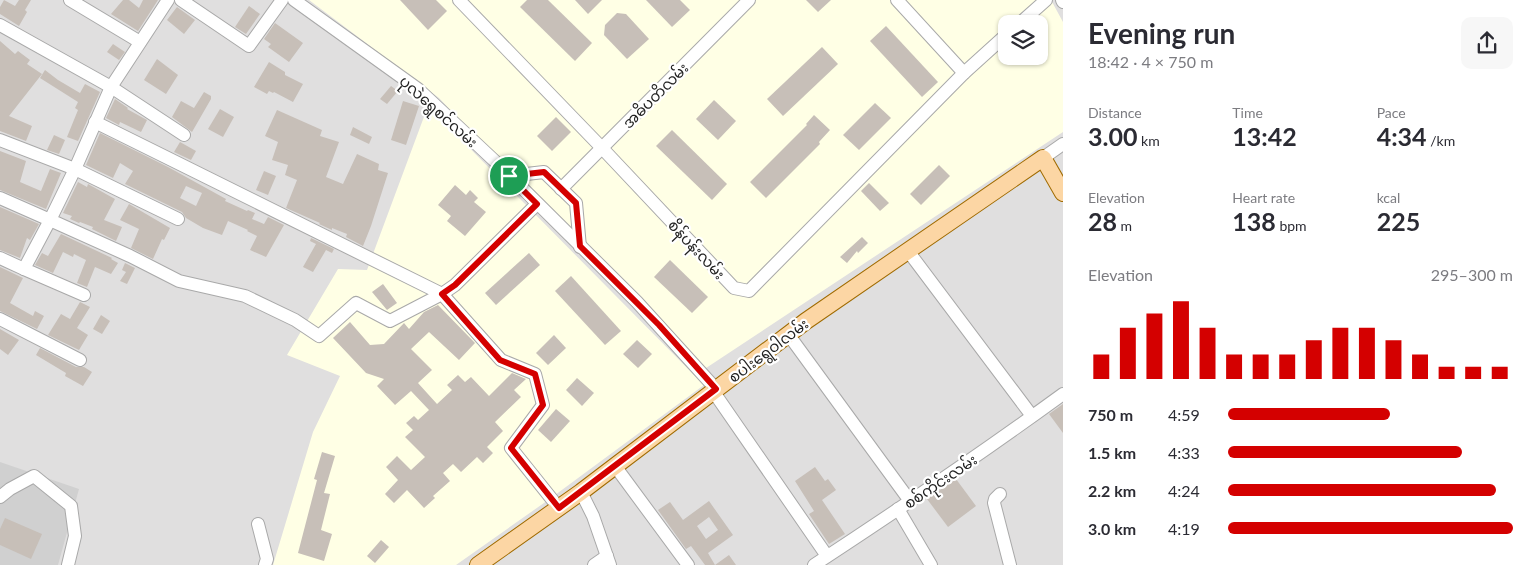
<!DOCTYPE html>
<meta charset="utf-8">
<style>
body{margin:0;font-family:Lato,"Noto Sans Myanmar",sans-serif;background:#f7f7f7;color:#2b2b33;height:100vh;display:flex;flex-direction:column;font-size:19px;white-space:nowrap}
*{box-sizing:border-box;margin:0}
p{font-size:16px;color:#7c7c81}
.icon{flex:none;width:28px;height:28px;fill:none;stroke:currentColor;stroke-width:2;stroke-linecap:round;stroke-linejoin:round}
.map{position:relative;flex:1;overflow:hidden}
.details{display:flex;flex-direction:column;background:#fff;width:475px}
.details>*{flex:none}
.fabs{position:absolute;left:998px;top:15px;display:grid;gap:10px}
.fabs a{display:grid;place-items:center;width:50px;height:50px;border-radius:10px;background:#fff;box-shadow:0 1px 4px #0004;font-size:25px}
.pin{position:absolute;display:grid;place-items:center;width:42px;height:42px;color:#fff;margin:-21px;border:2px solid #fff;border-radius:50%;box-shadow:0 1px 5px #0007}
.round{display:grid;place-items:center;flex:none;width:52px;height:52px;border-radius:10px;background:#f7f7f7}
.summary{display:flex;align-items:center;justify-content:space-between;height:85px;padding:0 25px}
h1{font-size:28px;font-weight:700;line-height:38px}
.stats{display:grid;grid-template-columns:repeat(3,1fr);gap:8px;height:85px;padding:5px 25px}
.stats div{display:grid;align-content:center}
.stats b{font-size:25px;font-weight:700}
.stats small{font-size:14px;font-weight:400}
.stats p{font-size:14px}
.chart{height:140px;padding:10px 25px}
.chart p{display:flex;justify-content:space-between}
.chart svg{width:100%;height:90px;margin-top:5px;stroke:#d40000;stroke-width:6}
ul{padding:0 25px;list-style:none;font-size:16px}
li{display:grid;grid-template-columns:80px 60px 1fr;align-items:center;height:38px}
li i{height:12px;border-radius:6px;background:#d40000}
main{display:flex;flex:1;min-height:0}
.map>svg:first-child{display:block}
.residential{fill:#e0dfdf;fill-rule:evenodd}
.education{fill:#ffffe5;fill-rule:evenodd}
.religious{fill:#d0d0d0}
.building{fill:#c7bfb8;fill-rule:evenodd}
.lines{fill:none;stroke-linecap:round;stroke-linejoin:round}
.minor-casing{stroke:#a9a9a9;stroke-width:14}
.major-casing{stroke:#a06b00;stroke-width:18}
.minor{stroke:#fff;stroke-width:12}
.major{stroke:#fcd6a4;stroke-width:16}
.route-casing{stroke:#fff;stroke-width:10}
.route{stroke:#d40000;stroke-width:6}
.labels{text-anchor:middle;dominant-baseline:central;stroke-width:4.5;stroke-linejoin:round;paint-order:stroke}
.street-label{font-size:15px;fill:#222;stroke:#fff}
</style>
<main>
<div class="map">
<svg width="1063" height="565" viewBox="0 0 1063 565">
<rect width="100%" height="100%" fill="#f2efe9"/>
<!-- residential -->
<path class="residential" d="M0,0H1063V565H0ZM1006,24H1039V56H1006Z"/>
<!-- education -->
<g class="education">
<path d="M309,0H1051L1063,22V132L700,372L439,98ZM1006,24H1039V56H1006Z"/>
<polygon points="428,106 704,385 551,498 456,565 273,565 313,432 340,376 287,355 338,269 367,270"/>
</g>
<!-- religious -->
<polygon class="religious" points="0,462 79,489 58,565 0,565"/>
<!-- building -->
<g class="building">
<polygon points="4,0 15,6 19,0 31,0 25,10 27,12 19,26 0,14 0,7"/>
<polygon points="123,0 129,0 139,8 143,0 158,0 138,31 111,14"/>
<polygon points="400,0 436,0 447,11 428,30"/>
<polygon points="527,0 548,0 592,43 575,61 520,7"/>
<polygon points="575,0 602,0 588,14"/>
<polygon points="646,0 680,0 690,10 672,27"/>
<polygon points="806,0 831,0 818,12"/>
<polygon points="249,6 260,14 246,34 235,27"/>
<polygon points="177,7 195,20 184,34 167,20"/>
<polygon points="617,13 626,14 649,39 627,59 604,35 605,25"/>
<polygon points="275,23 303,43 289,62 268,47 271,44 264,39"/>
<polygon points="886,26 938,82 922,97 870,41"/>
<polygon points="0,41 15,54 18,51 30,60 27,64 42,74 9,116 32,126 26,141 0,131"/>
<polygon points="113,44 125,52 119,60 107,52"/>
<polygon points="822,47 838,64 783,116 767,99"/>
<polygon points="157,59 178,75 166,94 144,80"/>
<polygon points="269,62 285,72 285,75 303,84 293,102 274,92 273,93 269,91 267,94 254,87"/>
<polygon points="45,70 58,80 80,93 85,84 100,92 78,141 67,137 78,110 75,108 78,102 40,78"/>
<polygon points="391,86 398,91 387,104 380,99"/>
<polygon points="204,92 211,96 211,99 192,132 172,117 181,101 194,108"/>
<polygon points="115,99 128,108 127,109 147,120 141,132 120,122 119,125 106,118"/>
<polygon points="714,100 736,121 718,140 696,119"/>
<polygon points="403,101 419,106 406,145 391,140"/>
<polygon points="875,103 891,118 859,150 843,135"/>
<polygon points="220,109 234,117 223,137 208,129"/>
<polygon points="277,110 322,130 320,136 339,142 326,177 343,184 357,154 379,164 378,170 388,173 371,226 363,246 346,237 347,234 332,228 332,230 319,224 320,223 286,208 297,180 285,175 288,165 272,160 278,142 265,136"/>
<polygon points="814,115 830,130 819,142 820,144 766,198 750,182 807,125 806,124"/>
<polygon points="556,117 571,132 552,151 537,136"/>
<polygon points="353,127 372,137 369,144 350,135"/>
<polygon points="672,130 727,184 712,200 656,146"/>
<path d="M100,133L168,167L226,199L225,201L247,211L248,210L255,213L252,219L264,224L268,217L284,225L266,257L250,250L257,236L247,231L248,230L228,221L222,235L203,228L186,218L182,212L125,184L133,171L120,163L113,178L86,165ZM186,186L202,193L196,206L180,198Z"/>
<polygon points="54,135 65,140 59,154 47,150"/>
<polygon points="180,142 196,151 191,160 174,152"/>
<polygon points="0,151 26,161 20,182 41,191 50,169 61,173 46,209 0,190"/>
<polygon points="939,165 950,176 921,205 910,194"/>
<polygon points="264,171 276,176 268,195 256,190"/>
<polygon points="78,182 87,187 88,184 115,199 104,220 122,227 116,241 92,229 93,227 80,222 79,223 70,219 72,216 63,213"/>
<polygon points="869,183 889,203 880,211 861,191"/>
<polygon points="455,185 466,195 470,190 478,198 474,202 486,212 465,236 447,221 451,216 438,205"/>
<polygon points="129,204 170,228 164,240 162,239 153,259 131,248 139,229 120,220"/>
<polygon points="0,207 39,224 30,240 27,238 20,258 0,250"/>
<polygon points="61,234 112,258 111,259 118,263 111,274 95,267 87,287 77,283 86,260 74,254 73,257 63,252 53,273 35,265 42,253 48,256"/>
<polygon points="862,237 868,243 858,253 857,251 847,263 840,257"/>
<polygon points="311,238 334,249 332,253 326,250 313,272 303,267 316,244 310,241"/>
<polygon points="529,253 540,265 496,305 485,293"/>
<polygon points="670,260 708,297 692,313 654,277"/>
<polygon points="125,263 135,268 127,284 120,281 126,272 122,270"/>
<polygon points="0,267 23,278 10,303 33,316 35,311 44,316 37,329 0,311"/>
<polygon points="571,276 621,331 605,345 555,291"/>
<polygon points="383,284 397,303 387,310 372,292"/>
<polygon points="80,302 90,307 77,328 88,335 79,350 48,335 61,314 70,319"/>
<polygon points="438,305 475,343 459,360 429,332 411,349 432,370 418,383 437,404 452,390 447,385 458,375 465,382 471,377 489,396 512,373 526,379 514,390 521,397 495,422 503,431 487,447 493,453 483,463 477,457 461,472 453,464 443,473 450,481 433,496 435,498 424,508 407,490 394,503 385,494 398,480 386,467 397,456 411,470 425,457 405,437 413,430 406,423 414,416 418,420 429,410 411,391 395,405 377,386 384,379 366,373 333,338 350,322 370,345 384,344 404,323 409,329 424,312"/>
<polygon points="101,315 110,321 102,334 93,329"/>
<polygon points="0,329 19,340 8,355 0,349"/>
<polygon points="554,335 566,348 548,365 536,353"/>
<polygon points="637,340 652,354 638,368 623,354"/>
<polygon points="40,348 76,367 84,367 92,372 83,386 65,376 66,373 36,355"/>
<polygon points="577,378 594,393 582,406 566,390"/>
<polygon points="1063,404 1063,433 1049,414"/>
<polygon points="556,409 570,421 551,442 538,430"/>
<polygon points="322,452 335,456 324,493 330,494 321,530 332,534 324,561 298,553 317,480 314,479"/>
<polygon points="815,467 825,481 828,479 836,490 822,500 845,534 829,544 809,514 814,511 795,481"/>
<polygon points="956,479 976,506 948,527 927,499"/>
<path d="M709,501L733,535L708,553L715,565L729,555L736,565H705L691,546L686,549L658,510L670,502L683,520ZM709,517L718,530L706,539L697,526Z"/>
<polygon points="5,518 42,534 31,559 0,545 0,529"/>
<polygon points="381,540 389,547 375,563 367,556"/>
</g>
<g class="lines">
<!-- minor casing -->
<g class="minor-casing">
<g id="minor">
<polyline points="70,0 140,42"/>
<polyline points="168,0 111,87 75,169 50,220 130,256 179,281 245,296 295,320 319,336 356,303 390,321 442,294 501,360 535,374 543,405 511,448 559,508"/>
<polyline points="181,0 249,46 282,0"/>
<polyline points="294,0 418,89 499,165 637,302 716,389"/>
<polyline points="459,0 602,148 734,288 749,291 964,73 1006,35"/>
<polyline points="897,0 964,73"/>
<polyline points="1062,0 1063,2"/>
<polyline points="1019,24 1046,0"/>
<polyline points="0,25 111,87 184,135"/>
<polyline points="95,122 442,294 455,285 537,204"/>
<polyline points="0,140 75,169 178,219"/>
<polyline points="1043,158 1063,144"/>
<polyline points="509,176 544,172 576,203 580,247"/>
<polyline points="561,189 749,0"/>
<polyline points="0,198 50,220 24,269 84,295"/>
<polyline points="908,251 1032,416"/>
<polyline points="0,258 24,269"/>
<polyline points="0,319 80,360"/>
<polyline points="788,334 910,501"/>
<polyline points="713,391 827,556"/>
<polyline points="615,466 688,565"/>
<polyline points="581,492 593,516 610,565"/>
<polyline points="1000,494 995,499 994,503 1010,565"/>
<polyline points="0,497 10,489 34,476 71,506 75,536 68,565"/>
<polyline points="898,509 931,565"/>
<polyline points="258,524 267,559 265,565"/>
<polyline points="594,565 607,556"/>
<path d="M814,565C898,510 982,453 1063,394"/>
</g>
</g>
<!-- major casing -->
<g class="major-casing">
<polyline id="major" points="478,565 581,492 806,321 1043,158 1063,193"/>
</g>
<!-- minor -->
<use href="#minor" class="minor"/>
<!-- major -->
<use href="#major" class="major"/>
</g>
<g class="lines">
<!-- route casing -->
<g class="route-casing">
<polygon id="route" points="544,172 576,203 580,246 659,325 716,389 559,508 511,448 543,405 535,374 500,360 442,294 455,285 537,204 509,176"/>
</g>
<!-- route -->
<use href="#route" class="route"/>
</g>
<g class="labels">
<!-- street labels -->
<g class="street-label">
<text transform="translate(655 95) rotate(-45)">အဓိပတိလမ်း</text>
<text transform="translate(439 111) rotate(42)">ပုလဲရွေစင်လမ်း</text>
<text transform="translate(697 249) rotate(47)">စိန်ပန်းလမ်း</text>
<text transform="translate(768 350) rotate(-37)">စပါးရွေဝါလမ်း</text>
<text transform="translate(940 481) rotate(-34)">စစ်ကိုင်းလမ်း</text>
</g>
</g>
</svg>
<div class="fabs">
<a><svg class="icon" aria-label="layers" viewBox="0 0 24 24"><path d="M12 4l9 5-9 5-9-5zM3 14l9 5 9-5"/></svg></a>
</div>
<div class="pin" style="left:509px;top:176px;background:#1e9e55"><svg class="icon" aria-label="arrive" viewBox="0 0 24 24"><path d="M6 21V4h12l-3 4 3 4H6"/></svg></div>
</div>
<section class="details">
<div class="summary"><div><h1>Evening run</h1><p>18:42 · 4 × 750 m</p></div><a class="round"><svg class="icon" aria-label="share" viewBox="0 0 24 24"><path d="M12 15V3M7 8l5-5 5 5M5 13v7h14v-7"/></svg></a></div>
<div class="stats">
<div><p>Distance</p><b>3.00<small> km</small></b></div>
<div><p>Time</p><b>13:42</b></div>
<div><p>Pace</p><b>4:34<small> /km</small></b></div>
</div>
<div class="stats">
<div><p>Elevation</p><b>28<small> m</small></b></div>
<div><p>Heart rate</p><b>138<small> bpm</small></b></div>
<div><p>kcal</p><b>225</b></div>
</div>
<div class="chart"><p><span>Elevation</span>295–300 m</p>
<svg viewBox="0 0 160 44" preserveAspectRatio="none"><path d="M5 44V32M15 44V19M25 44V12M35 44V6M45 44V19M55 44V32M65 44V32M75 44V32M85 44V25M95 44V19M105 44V19M115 44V25M125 44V32M135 44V38M145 44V38M155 44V38"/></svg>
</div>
<ul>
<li><b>750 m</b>4:59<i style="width:57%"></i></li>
<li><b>1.5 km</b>4:33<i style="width:82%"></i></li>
<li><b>2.2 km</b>4:24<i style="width:94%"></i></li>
<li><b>3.0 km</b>4:19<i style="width:100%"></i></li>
</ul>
</section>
</main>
